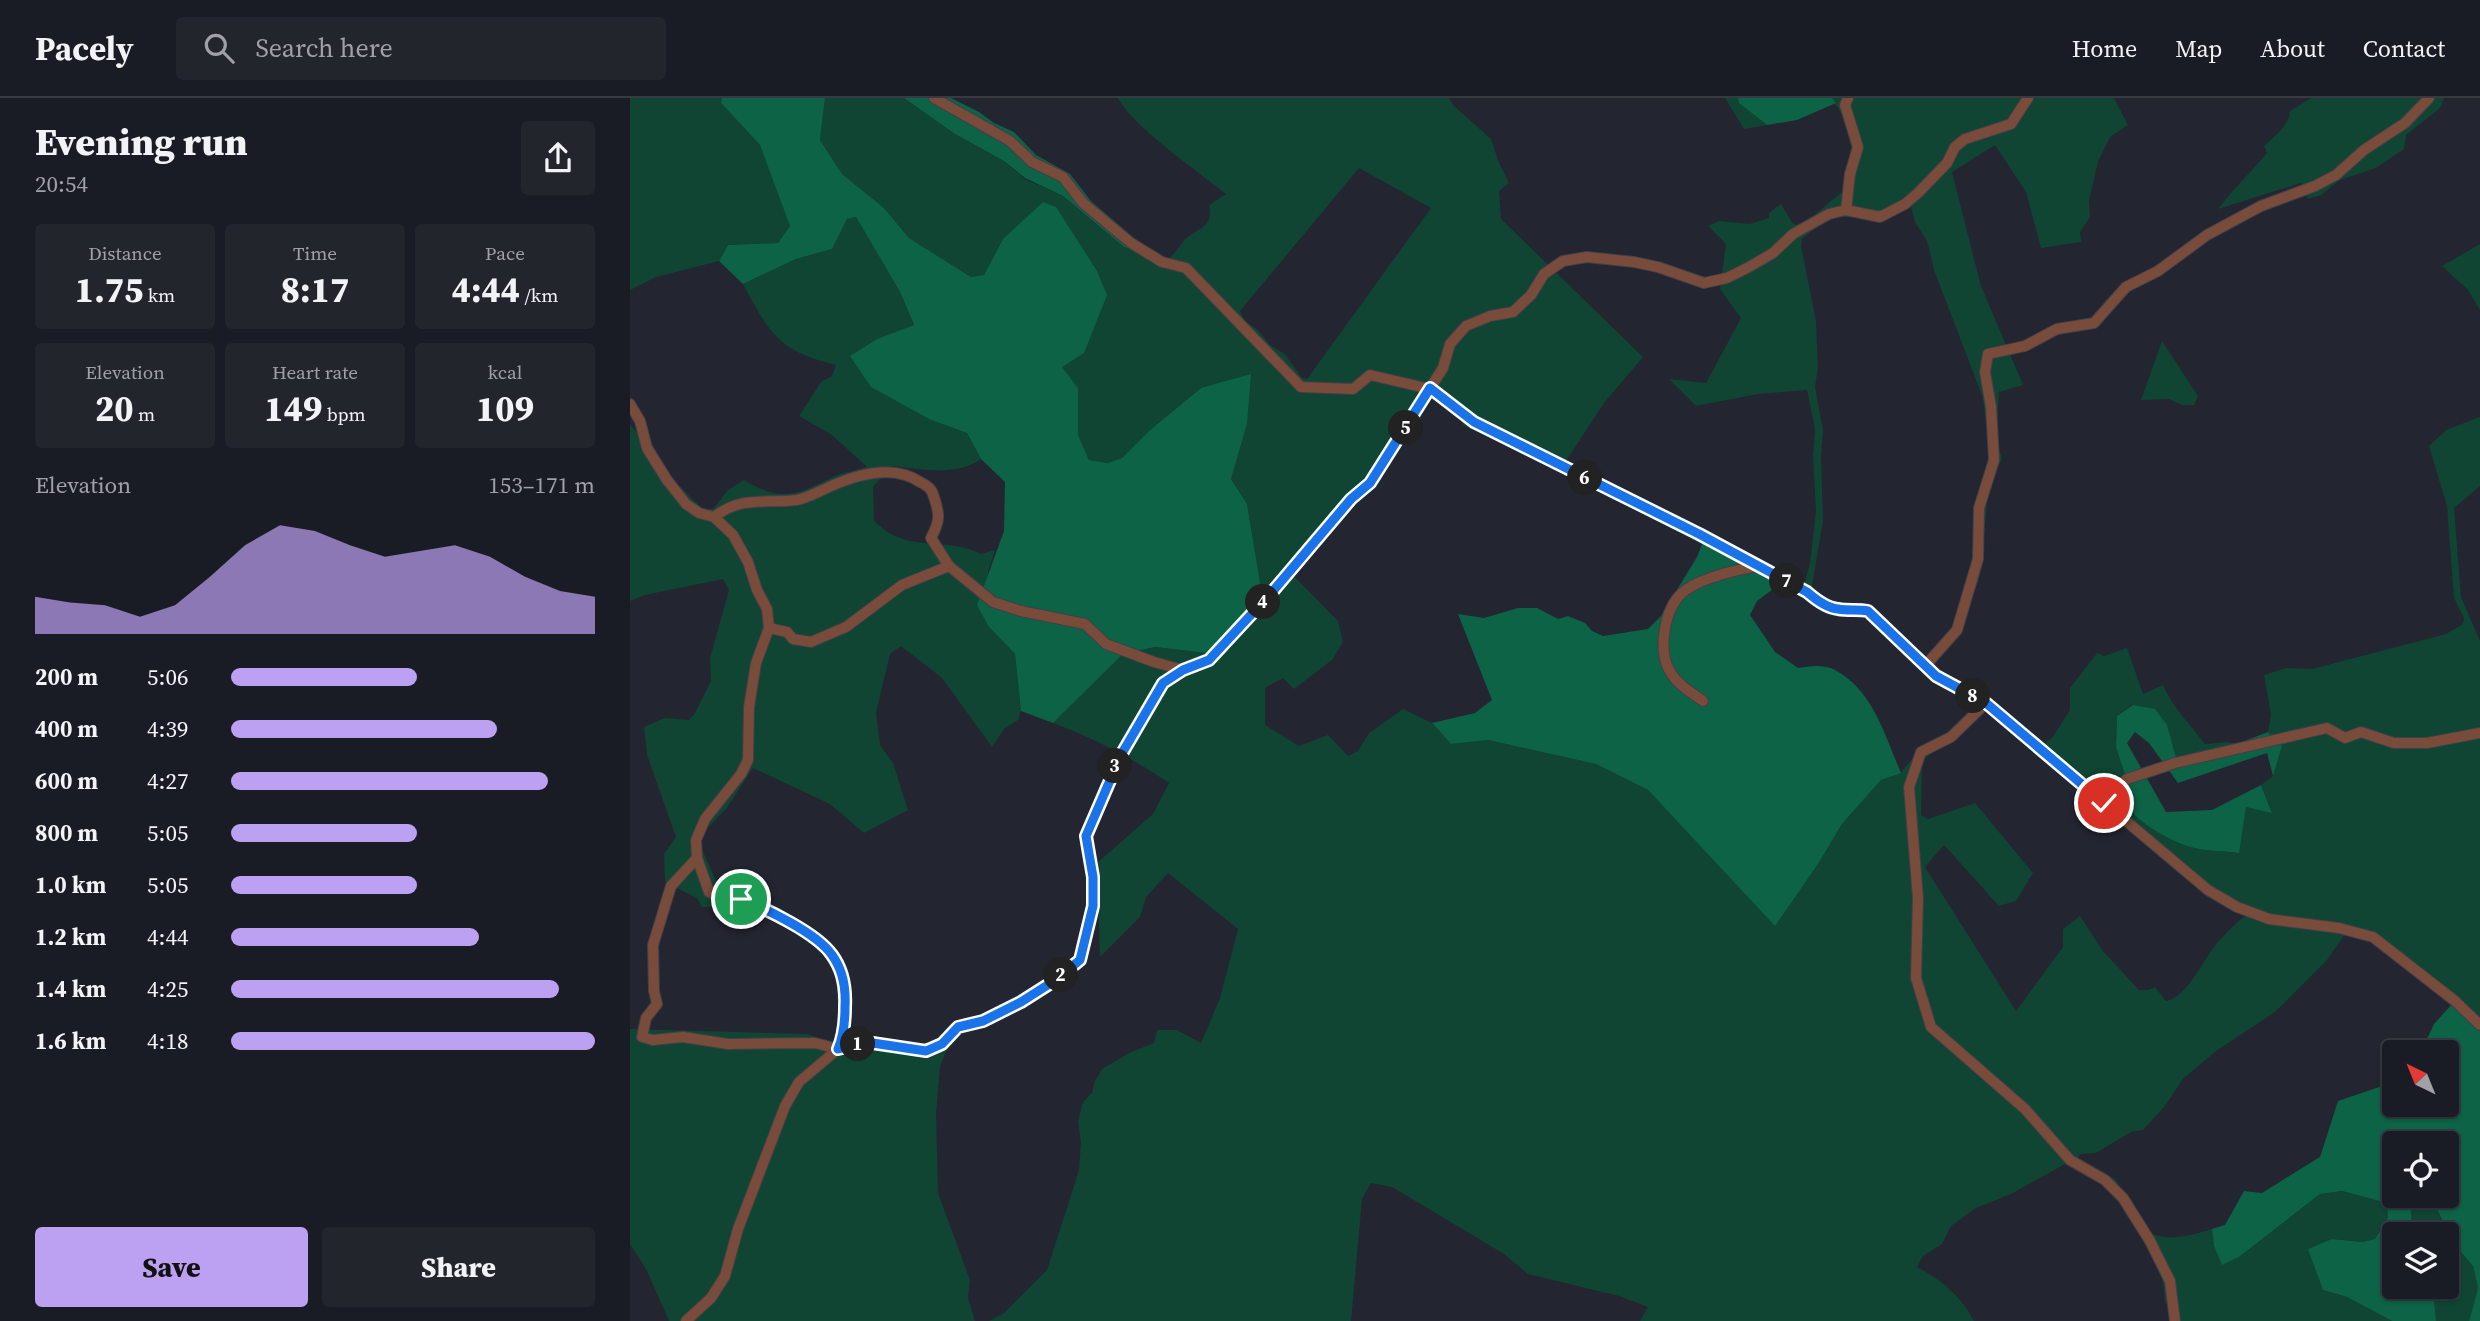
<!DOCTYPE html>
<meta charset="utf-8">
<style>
body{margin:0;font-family:"Source Serif 4",serif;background:#23252d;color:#f1f3f6;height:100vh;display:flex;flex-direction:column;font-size:26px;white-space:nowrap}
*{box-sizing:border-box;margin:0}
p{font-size:23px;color:#9fa1a7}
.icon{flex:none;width:38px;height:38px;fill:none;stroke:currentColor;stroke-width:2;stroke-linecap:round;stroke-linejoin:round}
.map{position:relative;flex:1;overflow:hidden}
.details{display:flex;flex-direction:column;background:#1a1c25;width:630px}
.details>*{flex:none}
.needle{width:46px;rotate:317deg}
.fabs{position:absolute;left:1752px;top:942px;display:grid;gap:14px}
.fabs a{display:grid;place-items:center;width:77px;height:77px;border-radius:7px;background:#1a1c25;box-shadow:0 2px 5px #0004,0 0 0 2px #383a42;font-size:35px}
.pin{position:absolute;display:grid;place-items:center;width:60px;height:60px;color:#fff;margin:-30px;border:4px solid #fff;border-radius:50%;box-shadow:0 2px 7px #0007}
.km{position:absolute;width:35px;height:35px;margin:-18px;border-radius:50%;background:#222;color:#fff;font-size:19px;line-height:35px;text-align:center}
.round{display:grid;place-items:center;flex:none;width:74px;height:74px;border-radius:7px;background:#23252d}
.overview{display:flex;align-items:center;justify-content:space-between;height:119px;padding:0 35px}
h1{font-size:38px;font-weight:800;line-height:52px}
.metrics{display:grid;grid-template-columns:repeat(3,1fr);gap:10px;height:119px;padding:7px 35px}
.metrics div{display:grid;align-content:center;border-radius:7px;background:#23252d;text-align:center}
.metrics b{font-size:35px;font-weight:800}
.metrics small{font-size:19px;font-weight:400}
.metrics p{font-size:19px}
.chart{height:196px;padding:14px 35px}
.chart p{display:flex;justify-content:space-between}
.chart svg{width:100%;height:126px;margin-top:7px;fill:#bca0f2;opacity:.7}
.cta{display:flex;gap:14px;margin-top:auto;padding:14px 35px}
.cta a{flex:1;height:80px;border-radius:7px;background:#bca0f2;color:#111;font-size:28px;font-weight:800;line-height:80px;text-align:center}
.cta a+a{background:#23252d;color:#f1f3f6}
ul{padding:0 35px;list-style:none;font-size:23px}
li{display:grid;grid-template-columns:112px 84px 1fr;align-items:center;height:52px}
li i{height:18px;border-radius:9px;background:#bca0f2}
header{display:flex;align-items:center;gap:42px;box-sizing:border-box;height:98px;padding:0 35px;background:#1a1c25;border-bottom:2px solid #383a42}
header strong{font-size:33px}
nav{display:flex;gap:38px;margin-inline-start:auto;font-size:24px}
.search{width:490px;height:63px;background:#23252d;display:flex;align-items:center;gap:18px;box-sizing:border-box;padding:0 24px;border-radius:7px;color:#9fa1a7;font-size:26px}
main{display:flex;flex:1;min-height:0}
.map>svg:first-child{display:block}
.green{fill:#0f4532;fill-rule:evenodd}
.forest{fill:#0c6346}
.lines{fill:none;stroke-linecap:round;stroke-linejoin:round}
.minor-casing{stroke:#3e404b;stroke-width:12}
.minor{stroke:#784b3a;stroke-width:10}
.route-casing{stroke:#fff;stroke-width:14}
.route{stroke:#1a73e8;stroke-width:9}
</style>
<header>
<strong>Pacely</strong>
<div class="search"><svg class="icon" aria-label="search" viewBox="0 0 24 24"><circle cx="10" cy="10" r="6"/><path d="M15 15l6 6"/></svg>Search here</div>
<nav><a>Home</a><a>Map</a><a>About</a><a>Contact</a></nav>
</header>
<main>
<section class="details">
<div class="overview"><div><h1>Evening run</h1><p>20:54</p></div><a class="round"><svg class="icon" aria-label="share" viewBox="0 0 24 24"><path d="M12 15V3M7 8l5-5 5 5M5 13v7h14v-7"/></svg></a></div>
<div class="metrics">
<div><p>Distance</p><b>1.75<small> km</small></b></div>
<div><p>Time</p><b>8:17</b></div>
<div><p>Pace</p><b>4:44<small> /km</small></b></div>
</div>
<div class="metrics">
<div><p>Elevation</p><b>20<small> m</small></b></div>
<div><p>Heart rate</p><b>149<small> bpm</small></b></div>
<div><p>kcal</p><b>109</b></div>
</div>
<div class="chart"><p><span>Elevation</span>153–171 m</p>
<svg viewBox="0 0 160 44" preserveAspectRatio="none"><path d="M0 44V31L10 33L20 34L30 38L40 34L50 24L60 13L70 6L80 8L90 13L100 17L110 15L120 13L130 17L140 24L150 29L160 31V44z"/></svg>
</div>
<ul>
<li><b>200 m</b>5:06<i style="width:51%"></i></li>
<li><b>400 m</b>4:39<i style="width:73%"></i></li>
<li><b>600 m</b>4:27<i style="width:87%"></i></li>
<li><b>800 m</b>5:05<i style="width:51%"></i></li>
<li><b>1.0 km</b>5:05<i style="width:51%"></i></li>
<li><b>1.2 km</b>4:44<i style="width:68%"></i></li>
<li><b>1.4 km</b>4:25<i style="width:90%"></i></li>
<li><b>1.6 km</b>4:18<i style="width:100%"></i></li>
</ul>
<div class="cta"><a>Save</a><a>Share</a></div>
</section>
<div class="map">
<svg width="1850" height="1223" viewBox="0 0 1850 1223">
<rect width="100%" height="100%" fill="#232531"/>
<!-- green -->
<g class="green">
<polygon points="0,0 92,0 91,5 130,47 161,128 148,145 98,147 89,163 26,179 0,192"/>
<path d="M195,0H274L325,36L374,63L395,81L433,98L494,149L539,160C546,155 549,148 554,142C567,130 584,130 579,107L596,96C569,74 503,29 488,0H819L824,8L861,41L869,65L879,85L869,93L871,121L1013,259L974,305L936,363L1076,436L1071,446L983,400L932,368L909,363L874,342L857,338L834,328L827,317L803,298C763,363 711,417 662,476L708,523L713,544L702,562L664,591L653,580L635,590V627L669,648L698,637L718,658L728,653L739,635L773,611L802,625L821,646L858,642L966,666L1018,692L1145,827L1188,766L1212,726L1251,682L1271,674L1289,653L1327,629L1343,612V605L1299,579L1270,546L1239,519L1226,514H1208L1174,488L1180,465L1186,413L1183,358L1185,331L1177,292L1128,296L1066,308L1039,281L1076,285L1111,220L1090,191L1096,146L1078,128L1089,123L1120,126L1139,120V115L1151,106L1163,126L1172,127L1212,94L1222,52L1214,20L1202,0H1484L1498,27L1480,39L1468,64L1459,102L1460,119L1450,134L1451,144L1411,150L1396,94L1365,47L1322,74L1351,188L1393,287L1369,294L1366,344L1372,360L1358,395L1351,468L1348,485L1339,500L1335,527L1321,545L1305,561L1306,573L1414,646L1422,640L1440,612V590L1467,555L1474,558L1497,550L1513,596L1533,587C1543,610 1560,626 1575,646L1597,644L1607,646L1589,659H1546L1543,647L1502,607L1487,618L1486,649L1500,692L1539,738L1563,750L1608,755L1616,709L1642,714L1631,687L1643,678L1652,648L1638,634L1641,617L1634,577L1656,570L1682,571L1816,536L1833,526L1834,520L1824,500L1817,408L1799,348L1816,332L1850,319V388L1824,410L1831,499L1850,543V933L1822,906L1741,843L1715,836L1697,862L1645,914L1586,953L1553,981L1535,1008L1513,1032L1501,1034L1466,1055L1450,1056L1448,1061L1485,1081L1517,1133C1536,1145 1563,1137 1582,1131L1584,1148L1592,1166L1609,1159L1690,1096L1712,1093L1758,1105L1759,1120L1746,1141L1732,1144L1702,1141L1693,1192L1717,1199L1762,1223H1544L1535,1203L1533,1184L1515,1142L1488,1102L1469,1083L1435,1066L1381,1096L1346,1110L1321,1128L1312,1146L1293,1158L1287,1169C1311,1181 1332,1199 1344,1223H1010L1018,1209L989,1198L898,1176L874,1156L762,1089L741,1085L732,1101L721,1223H359L374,1215L417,1172L449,1072L451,1044L448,1023L453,1004L462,995L465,983L472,971L499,955L524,945L527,932H547L571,945L590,900L608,831L538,775L516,799L510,819L470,859L467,765L523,716L539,685C502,660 465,641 423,625L493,556L525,549L584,556L630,484L617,406L601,381L617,326L571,290L520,332L492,360L478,365L459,362L448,337V290L431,269L373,141L354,177L341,179L279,140L254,110L212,76L190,42ZM729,70L801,110L677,281L672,280L655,256L640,247L628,232L615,223L610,213ZM1281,109L1285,124L1297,143L1304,172L1353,300L1360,362L1348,400L1343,463L1332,497L1325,530L1302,558L1294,559L1257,521L1239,509L1205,507L1184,495L1182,488L1193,423L1191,358L1193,332L1185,289L1188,269L1186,223L1171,148L1172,141L1180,134L1205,118L1250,122L1269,112ZM1352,613L1359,614C1384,635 1410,656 1435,677C1447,688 1456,701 1472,708L1617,817C1606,824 1596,835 1587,845C1574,860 1557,900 1536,903L1525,889L1518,892H1509L1473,853L1450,818L1433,831V849L1386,913L1295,769L1314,747L1369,808L1386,803L1403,775L1345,705L1298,721L1291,717L1292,662C1308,651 1324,644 1339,630C1344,625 1347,619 1352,613Z"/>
<polygon points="1095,0 1108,0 1110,5 1137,27 1114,31"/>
<path d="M1681,0H1814L1810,10L1776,37L1774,51L1746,70L1710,82L1691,97L1678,101L1671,85L1588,111C1603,91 1621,74 1637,55L1634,48C1645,38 1659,28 1660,13Z"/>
<path d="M226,119L270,194L284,228L247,241L221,258L301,322L337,335L351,361C326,379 291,371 262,368L243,389L244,423C250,428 256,434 263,437C290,451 324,441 351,456L365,452L358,474L359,529L385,556L391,613L388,622L374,631L362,649L312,580L271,548L260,556L246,615L250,647L263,665L278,712L234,735L200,706L123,670L96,711L70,738L71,749L91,794L96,797L126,800L118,809H72L67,800L35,784L34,756L46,739L17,657L14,629L35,620L59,622L65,615L81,583L80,560L99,492L93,481L15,497L0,503V326L7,335L21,344L42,381L73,411H83L98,392L114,382C154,406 167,396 205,378C215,374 227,372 237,369L202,337L169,318L191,284L202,278L206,267C148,253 140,236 113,186L166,161L202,151L217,121Z"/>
<polygon points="1850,146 1850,212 1838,192 1812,168"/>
<polygon points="1532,243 1568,298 1564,307 1552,307 1539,301 1511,302"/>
<polygon points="423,863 431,882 331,932 319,945 310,969 306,1015 308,1095 340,1182 338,1200 345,1223 39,1223 16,1171 0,1146 0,931 177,936 204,945 212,942 220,945 241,937 288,949 305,944 323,925 359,916 402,893 418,879"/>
<polygon points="1794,1097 1800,1097 1824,1146 1843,1168 1848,1190 1839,1223 1806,1223 1803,1188 1816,1188 1816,1136 1790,1136 1781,1121 1781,1108"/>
</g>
<!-- forest -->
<g class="forest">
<polygon points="92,0 195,0 190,42 212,76 254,110 279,140 341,179 354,177 373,141 413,104 426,109 467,173 477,197 454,255 432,269 448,290 448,337 459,362 478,365 492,360 520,332 571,290 621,276 617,326 601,381 617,406 630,484 627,500 584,556 525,549 493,556 423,625 391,613 385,556 359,529 347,507 374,433 375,384 351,361 337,335 301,322 241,289 220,258 247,241 284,227 270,194 226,119 217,121 202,151 166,161 113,186 89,163 98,147 148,145 160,128 130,47 91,5"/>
<polygon points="274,0 321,0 349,14 364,25 384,34 406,57 440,76 461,103 504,140 532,160 494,149 433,98 395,80 374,63 325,36"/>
<polygon points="1108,0 1202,0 1206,5 1167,22 1137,27 1109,5"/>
<path d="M1076,436L1151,485L1127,503L1120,517L1145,554L1168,570C1180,568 1194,566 1205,572C1243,592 1255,638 1271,675L1251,682L1212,726L1188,766L1145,828L1018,692L966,666L858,642L821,646L802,625L845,615L862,602L828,516L854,520L888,510H907L928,521L938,518L955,525L962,533L973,538L1018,531L1031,518L1067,459Z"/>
<path d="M1503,607L1525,611L1537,627L1546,659H1588L1607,646L1638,634L1652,648L1643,678L1637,655L1548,685L1519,645L1505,634L1497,645L1536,714L1582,712L1631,687L1642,715L1616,709L1609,755C1594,753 1578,753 1564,750C1542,744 1507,725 1495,705L1500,692L1486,649L1487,618Z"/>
<polygon points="1822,906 1850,933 1850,1223 1839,1223 1848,1190 1843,1168 1824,1146 1800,1097 1816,1097 1816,1045 1764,1045 1764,1097 1794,1097 1781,1108 1781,1121 1790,1136 1764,1136 1764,1188 1803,1188 1806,1223 1762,1223 1717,1199 1693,1192 1678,1151 1702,1141 1732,1144 1745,1141 1758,1120 1757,1105 1712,1093 1690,1096 1609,1159 1592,1167 1584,1148 1582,1131 1595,1127 1614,1093 1632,1095 1690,1059 1708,1003 1764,984 1764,1006 1816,1006 1816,954 1791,954 1804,926"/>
</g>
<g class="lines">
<!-- minor casing -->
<g class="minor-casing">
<g id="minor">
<path d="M304,0L380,43L402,64L433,79L453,105L501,145L532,164L556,170L671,289L723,291L740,277L800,291L844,324L1069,436L1177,494C1185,501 1197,510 1208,511C1218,513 1228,511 1238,513L1306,578L1356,605L1578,792L1607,809L1639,821L1709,830L1743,839L1825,903L1850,927"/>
<polyline points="1216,112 1220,76 1228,49 1215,7 1218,0"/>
<polyline points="0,306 10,323 17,350 37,382 56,406 69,415 84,419 103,437 118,464 127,492 137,511 139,530 126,565 119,609 118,662 111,676 75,721 66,742 67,760 79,794 96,802 111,801 133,810 172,832 202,855 212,875 215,920 212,942 208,951 169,984 155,1008 108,1131 95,1178 81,1200 56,1223"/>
<path d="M84,419C112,397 136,406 167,402C177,400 188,394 197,390C225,377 262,365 290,384C298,388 302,391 304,399C310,417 310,423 301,440L319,468L363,504L391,513L455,526L476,546L524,564L553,572"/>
<polyline points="139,530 157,534 163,541 181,544 216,529 272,487 319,468"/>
<polyline points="1295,568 1327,532 1348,461 1349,410 1364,362 1361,309 1355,274 1358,256 1395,248 1427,231 1464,225 1496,189 1528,173 1577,137 1631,108 1685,88 1706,77 1734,52 1775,25 1799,0"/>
<path d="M1073,603C1062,595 1048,587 1041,575C1027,554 1034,512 1052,495C1069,480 1106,472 1128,468"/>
<polyline points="1356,605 1321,639 1291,654 1279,689 1288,800 1286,880 1301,929 1395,1011 1440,1062 1475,1082 1493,1100 1520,1143 1540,1183 1545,1223"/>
<polyline points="1474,705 1497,681 1545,665 1697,630 1715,640 1731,634 1764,645 1797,645 1850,635"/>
<polyline points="67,760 41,788 23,847 24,893 27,906 16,920 12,939 23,942 53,939 98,946 185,945 208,951 236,944 296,953 312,946 328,929 353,923 391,904 424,883 450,862 463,808 463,779 456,738 491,657 533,585 553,572 579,562 643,493 721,401 740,385 813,270 820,246 836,228 860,218 883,214 901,197 914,176 933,163 957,159 1004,164 1028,169 1074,185 1097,180 1119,169 1143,155 1163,136 1199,116 1216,112 1250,119 1275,106 1288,95 1317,65 1325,49 1335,41 1381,26 1398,0"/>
</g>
</g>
<!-- minor -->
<use href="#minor" class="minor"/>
</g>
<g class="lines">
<!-- route casing -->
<g class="route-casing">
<path id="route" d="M111,801C136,811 187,835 202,857C213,872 216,891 215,909C215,923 214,937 208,951L236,944L296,953L312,946L328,929L353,923L391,904L424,883L450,862L463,808V779L456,738L491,657L533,585L553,572L579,562L643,493L721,401L740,385L800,290L844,324L1069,436L1177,494C1185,501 1197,510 1208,511C1219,513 1228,511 1238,513L1306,578L1356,605L1474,705"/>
</g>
<!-- route -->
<use href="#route" class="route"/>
</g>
</svg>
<div class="fabs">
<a><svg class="needle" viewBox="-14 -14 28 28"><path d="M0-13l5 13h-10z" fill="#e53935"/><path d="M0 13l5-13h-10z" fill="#9fa1a7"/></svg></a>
<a><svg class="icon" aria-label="locate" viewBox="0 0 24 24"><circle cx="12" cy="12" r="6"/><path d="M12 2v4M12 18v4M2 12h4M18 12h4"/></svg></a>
<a><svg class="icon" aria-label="layers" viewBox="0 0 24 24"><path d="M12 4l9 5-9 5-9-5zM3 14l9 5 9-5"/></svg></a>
</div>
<div class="pin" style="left:111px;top:801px;background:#1e9e55"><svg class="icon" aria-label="arrive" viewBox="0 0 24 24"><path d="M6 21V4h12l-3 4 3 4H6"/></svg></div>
<div class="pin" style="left:1474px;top:705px;background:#d93025"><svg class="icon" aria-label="check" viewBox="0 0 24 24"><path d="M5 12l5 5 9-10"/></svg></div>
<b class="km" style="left:228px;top:946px">1</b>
<b class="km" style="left:431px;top:877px">2</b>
<b class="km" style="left:485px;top:668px">3</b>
<b class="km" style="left:633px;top:504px">4</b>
<b class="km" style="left:776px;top:330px">5</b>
<b class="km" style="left:955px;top:380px">6</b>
<b class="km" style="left:1157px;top:483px">7</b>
<b class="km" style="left:1343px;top:598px">8</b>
</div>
</main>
